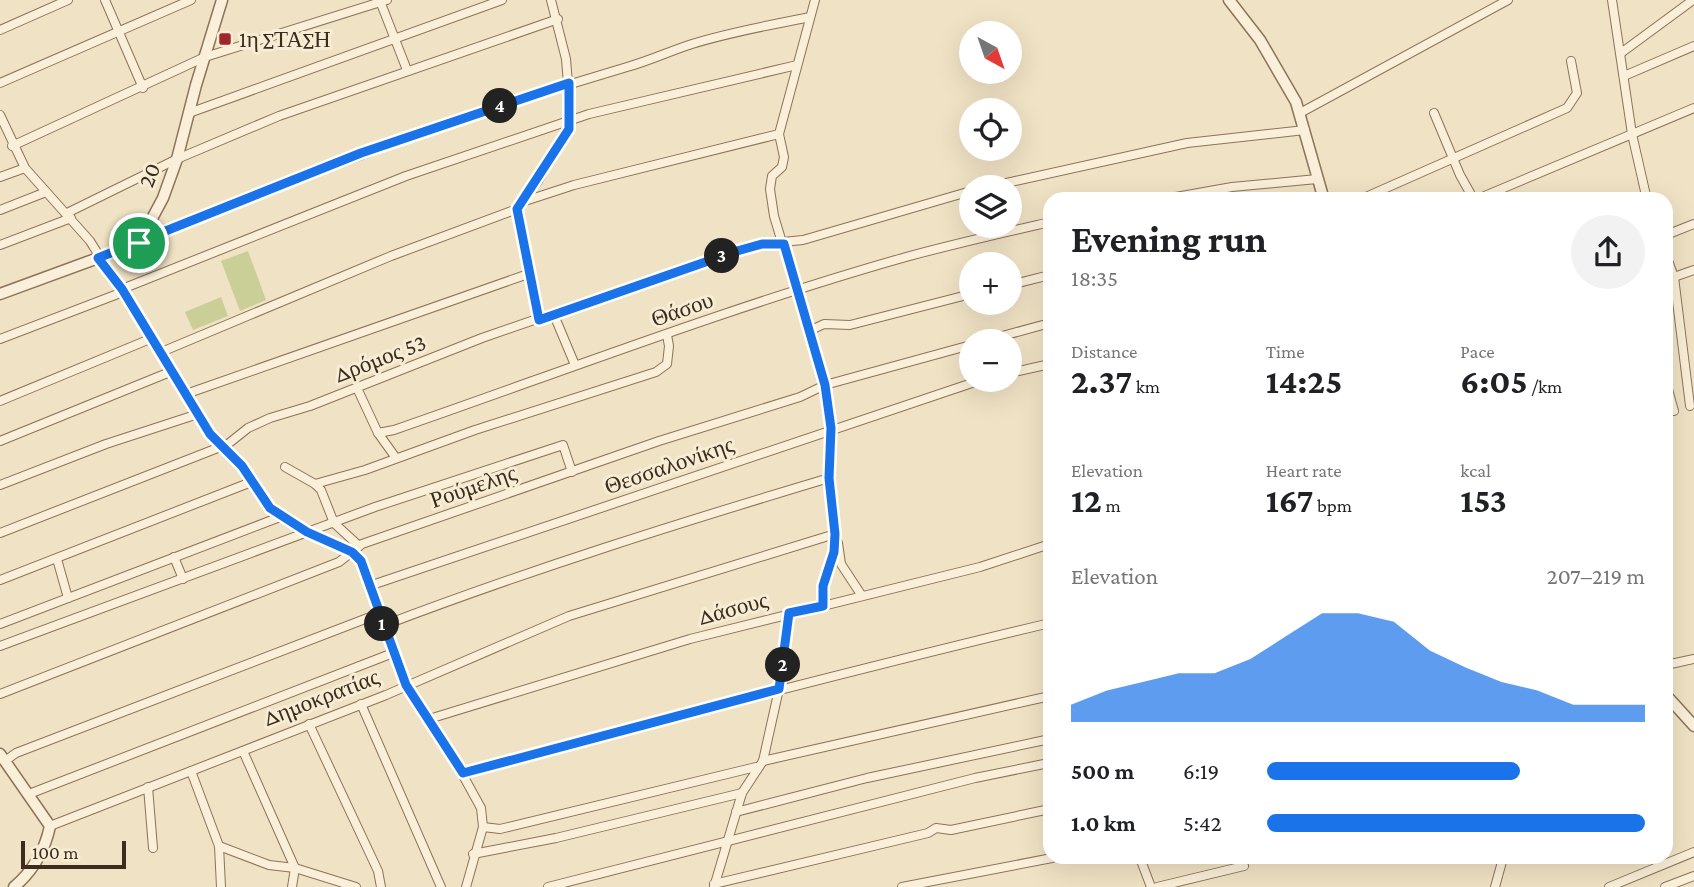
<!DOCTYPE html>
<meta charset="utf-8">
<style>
body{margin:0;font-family:"Crimson Pro",serif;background:#f2f2f2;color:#202124;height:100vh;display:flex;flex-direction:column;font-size:26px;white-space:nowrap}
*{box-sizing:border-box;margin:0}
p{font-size:23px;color:#757577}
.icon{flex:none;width:38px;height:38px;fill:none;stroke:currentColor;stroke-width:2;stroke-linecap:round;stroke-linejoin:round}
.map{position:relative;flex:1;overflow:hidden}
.panel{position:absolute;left:1043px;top:192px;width:630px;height:672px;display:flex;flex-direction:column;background:#fff;border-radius:21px;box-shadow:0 7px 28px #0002}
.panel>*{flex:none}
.needle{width:46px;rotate:140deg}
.fabs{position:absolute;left:959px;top:21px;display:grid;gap:14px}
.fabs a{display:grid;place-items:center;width:63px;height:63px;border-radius:50%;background:#fff;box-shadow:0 7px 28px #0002;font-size:35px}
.scale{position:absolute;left:21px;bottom:18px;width:105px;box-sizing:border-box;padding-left:7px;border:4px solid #3b2c1e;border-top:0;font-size:19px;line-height:24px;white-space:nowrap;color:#3b2c1e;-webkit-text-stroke:5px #f7ecd4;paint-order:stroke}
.pin{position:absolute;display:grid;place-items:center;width:60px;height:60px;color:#fff;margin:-30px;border:4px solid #fff;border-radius:50%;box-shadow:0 2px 7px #0007}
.km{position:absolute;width:35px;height:35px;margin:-18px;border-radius:50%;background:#222;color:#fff;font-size:19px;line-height:35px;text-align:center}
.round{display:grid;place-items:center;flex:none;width:74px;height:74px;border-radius:37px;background:#f2f2f2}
.summary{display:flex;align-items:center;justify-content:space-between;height:119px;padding:0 28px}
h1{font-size:38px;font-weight:700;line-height:52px}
.metrics{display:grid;grid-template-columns:repeat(3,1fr);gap:10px;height:119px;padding:7px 28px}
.metrics div{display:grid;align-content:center}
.metrics b{font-size:35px;font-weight:700}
.metrics small{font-size:19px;font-weight:400}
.metrics p{font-size:19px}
.chart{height:196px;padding:14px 28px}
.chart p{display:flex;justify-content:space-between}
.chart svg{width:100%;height:126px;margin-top:7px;fill:#1a73e8;opacity:.7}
ul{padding:0 28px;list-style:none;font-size:23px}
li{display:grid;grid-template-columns:112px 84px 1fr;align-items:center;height:52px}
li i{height:18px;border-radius:9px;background:#1a73e8}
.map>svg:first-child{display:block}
.green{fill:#cacf97}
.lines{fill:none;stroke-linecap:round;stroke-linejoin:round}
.minor-casing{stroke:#8c735a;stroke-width:10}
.tertiary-casing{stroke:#8c735a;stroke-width:13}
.minor{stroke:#faefd8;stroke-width:8}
.tertiary{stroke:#faefd8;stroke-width:10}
.route-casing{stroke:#fff;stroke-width:14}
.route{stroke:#1a73e8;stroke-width:9}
.poi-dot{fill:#9d272a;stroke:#f7ecd4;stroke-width:2.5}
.labels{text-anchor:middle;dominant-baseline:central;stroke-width:6;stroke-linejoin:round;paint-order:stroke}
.poi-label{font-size:23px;fill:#3b2c1e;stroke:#f7ecd4;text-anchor:start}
.street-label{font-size:23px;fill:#3b2c1e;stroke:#f7ecd4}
</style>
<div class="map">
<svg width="1694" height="887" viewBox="0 0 1694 887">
<rect width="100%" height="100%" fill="#f0e2c4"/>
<!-- green -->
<g class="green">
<polygon points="248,251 266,300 240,311 221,261"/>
<polygon points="221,297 228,316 193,330 185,312"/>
</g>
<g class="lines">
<!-- minor casing -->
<g class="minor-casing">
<g id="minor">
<polyline points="105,0 143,88"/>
<polyline points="815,0 779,134 784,157 782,167 772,176 770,189 774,216 825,385 832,444 829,478 835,534 834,552 823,586 823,606"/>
<polyline points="1612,0 1632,134 1647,200"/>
<polyline points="380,1 407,70"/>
<polyline points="0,30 68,0"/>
<polyline points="1621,53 1693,0"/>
<polyline points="1624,76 1694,46"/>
<polyline points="0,83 191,0"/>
<polyline points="189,113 502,0"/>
<polyline points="1300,113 1508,0"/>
<polyline points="1434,113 1460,175 1474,200"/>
<polyline points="0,115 25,168 90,241 210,434 242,465 269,508 307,532 352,552 361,561 406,685 449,750 481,808 483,827 466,887"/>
<polyline points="12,146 205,57 387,0"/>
<polyline points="0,177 25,168"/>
<polyline points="988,187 1187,143 1305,130"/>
<polyline points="1159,200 1232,187 1317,179"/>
<polyline points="1359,200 1567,108 1577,93 1571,61"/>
<polyline points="1475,200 1694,108"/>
<polyline points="525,201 574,185 779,134"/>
<polyline points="517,209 539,320"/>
<polyline points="0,210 46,192"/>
<polyline points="67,213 177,159 279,116 558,19"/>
<polyline points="1666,235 1694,224"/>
<path d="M139,243C299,175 461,116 627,67C649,61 670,51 692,44C730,32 771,25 810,17"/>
<polyline points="0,245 71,218"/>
<polyline points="1666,255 1674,277 1690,406"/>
<polyline points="1674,277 1694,270"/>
<polyline points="1010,285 1050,275"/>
<polyline points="122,289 406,176 589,114 797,65"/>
<polyline points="554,315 575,365"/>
<polyline points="809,331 824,324 850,325 971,294"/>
<polyline points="0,339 123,292"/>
<polyline points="984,341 1050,323"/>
<polyline points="159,353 391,256 517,209 538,181 571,121 566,59 551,0"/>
<polyline points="1010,373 1050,364"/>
<polyline points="1666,382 1674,411"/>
<path d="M357,388L378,433L394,430C564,371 733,306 906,257C953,244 1002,233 1050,222"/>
<polyline points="186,394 531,273"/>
<polyline points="0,401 150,339"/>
<polyline points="378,433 396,458"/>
<polyline points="0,441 170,372"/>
<polyline points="285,467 315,484 321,490 334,523 359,546"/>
<polyline points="315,484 365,470 475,430 656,372 667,364 669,346 667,335"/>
<polyline points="0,485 106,444 198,414"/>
<polyline points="0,533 228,444 248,428 270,418 310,406 482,338 702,262 762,244 803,240 971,191"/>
<polyline points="838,543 841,564 862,596"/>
<polyline points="174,557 183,579"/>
<polyline points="57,559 68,598"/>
<polyline points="0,580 254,481"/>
<polyline points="369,586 981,380"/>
<polyline points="0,624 280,517"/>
<path d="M382,626C529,570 679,523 829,478"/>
<polyline points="0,646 375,507 563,445 572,472"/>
<polyline points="1666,665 1694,659"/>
<polyline points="0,694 339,562 362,544 659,441 800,397 825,385 971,345"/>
<polyline points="361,704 441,887"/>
<polyline points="429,719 690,639 980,567 1050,544"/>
<polyline points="309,724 378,871 381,887"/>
<polyline points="243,751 295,868 292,887"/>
<polyline points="5,761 16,753 378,614"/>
<polyline points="763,761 1050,696"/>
<polyline points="191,771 219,846 221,887"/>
<path d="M463,773C658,721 853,670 1050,623"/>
<polyline points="148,787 153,848"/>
<polyline points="29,794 393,653"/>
<polyline points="736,812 867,778 1050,739"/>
<polyline points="50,826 386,695 569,616 835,534"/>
<polyline points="483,827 500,829 756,767"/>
<polyline points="219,846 269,865 295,868 356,887"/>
<polyline points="473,854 556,838 742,793"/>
<polyline points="1140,858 1151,887"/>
<polyline points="714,884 928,833 936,828 951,830 1050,809"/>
<polyline points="548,887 975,778 1044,764"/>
<polyline points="714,887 742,793 763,761 779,689 789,613"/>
<polyline points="902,887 1052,858"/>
<polyline points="1157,887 1244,866"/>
<polyline points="1495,887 1503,858"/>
<polyline points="1609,887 1694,852"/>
<polyline points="1665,887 1694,876"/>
</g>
</g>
<!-- tertiary casing -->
<g class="tertiary-casing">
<g id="tertiary">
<polyline points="1229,0 1260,40 1296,102 1324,200"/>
<polyline points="0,294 139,243 163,198 177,159 196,85 222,0"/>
<polyline points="1666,695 1694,726"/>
<path d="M0,754L50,826C45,850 33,871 14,887"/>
</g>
</g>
<!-- minor -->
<use href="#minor" class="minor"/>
<!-- tertiary -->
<use href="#tertiary" class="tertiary"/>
</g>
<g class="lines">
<!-- route casing -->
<g class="route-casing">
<polygon id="route" points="569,83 569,129 517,209 539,320 737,251 762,244 784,244 825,385 831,428 829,478 835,534 834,552 823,586 823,606 789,613 779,689 463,773 406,685 361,561 352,552 307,532 270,508 242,466 210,434 122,289 98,258 361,153"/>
</g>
<!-- route -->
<use href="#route" class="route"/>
</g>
<!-- markers -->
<rect class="poi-dot" x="218" y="32" width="14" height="14" rx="3.5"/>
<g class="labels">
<!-- poi labels -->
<g class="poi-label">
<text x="239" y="39">1η ΣΤΑΣΗ</text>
</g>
<!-- street labels -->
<g class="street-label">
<text transform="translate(149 175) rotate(-68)">20</text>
<text transform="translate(682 309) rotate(-19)">Θάσου</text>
<text transform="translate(380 358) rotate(-21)">Δρόμος 53</text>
<text transform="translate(669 465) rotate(-19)">Θεσσαλονίκης</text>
<text transform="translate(473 486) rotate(-19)">Ρούμελης</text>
<text transform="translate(733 608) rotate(-15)">Δάσους</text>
<text transform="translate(321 697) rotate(-21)">Δημοκρατίας</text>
</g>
</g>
</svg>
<div class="fabs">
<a><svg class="needle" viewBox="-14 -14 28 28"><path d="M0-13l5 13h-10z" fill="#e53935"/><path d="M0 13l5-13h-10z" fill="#757577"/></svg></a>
<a><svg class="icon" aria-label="locate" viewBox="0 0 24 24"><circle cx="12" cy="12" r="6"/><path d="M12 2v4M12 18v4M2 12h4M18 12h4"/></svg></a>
<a><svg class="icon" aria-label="layers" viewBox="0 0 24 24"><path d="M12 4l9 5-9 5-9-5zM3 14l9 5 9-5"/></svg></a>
<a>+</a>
<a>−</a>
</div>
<div class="scale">100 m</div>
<div class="pin" style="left:139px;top:243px;background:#1e9e55"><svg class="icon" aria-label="arrive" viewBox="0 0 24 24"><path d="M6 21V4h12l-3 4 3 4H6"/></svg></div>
<b class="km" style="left:382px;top:624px">1</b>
<b class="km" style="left:783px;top:665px">2</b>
<b class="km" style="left:722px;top:256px">3</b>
<b class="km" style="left:500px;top:106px">4</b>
<section class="panel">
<div class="summary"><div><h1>Evening run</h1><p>18:35</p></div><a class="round"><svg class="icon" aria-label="share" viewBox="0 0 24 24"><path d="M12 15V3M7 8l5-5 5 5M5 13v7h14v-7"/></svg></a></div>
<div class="metrics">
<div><p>Distance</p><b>2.37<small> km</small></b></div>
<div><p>Time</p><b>14:25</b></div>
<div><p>Pace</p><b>6:05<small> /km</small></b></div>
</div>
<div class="metrics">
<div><p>Elevation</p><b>12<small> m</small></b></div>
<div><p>Heart rate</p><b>167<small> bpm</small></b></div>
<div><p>kcal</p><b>153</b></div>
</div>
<div class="chart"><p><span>Elevation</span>207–219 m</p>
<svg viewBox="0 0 160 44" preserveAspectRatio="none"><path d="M0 44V38L10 33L20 30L30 27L40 27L50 22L60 14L70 6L80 6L90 9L100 19L110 25L120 30L130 33L140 38L150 38L160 38V44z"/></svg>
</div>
<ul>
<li><b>500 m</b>6:19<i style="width:67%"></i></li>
<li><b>1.0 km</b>5:42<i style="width:100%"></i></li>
</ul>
</section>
</div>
